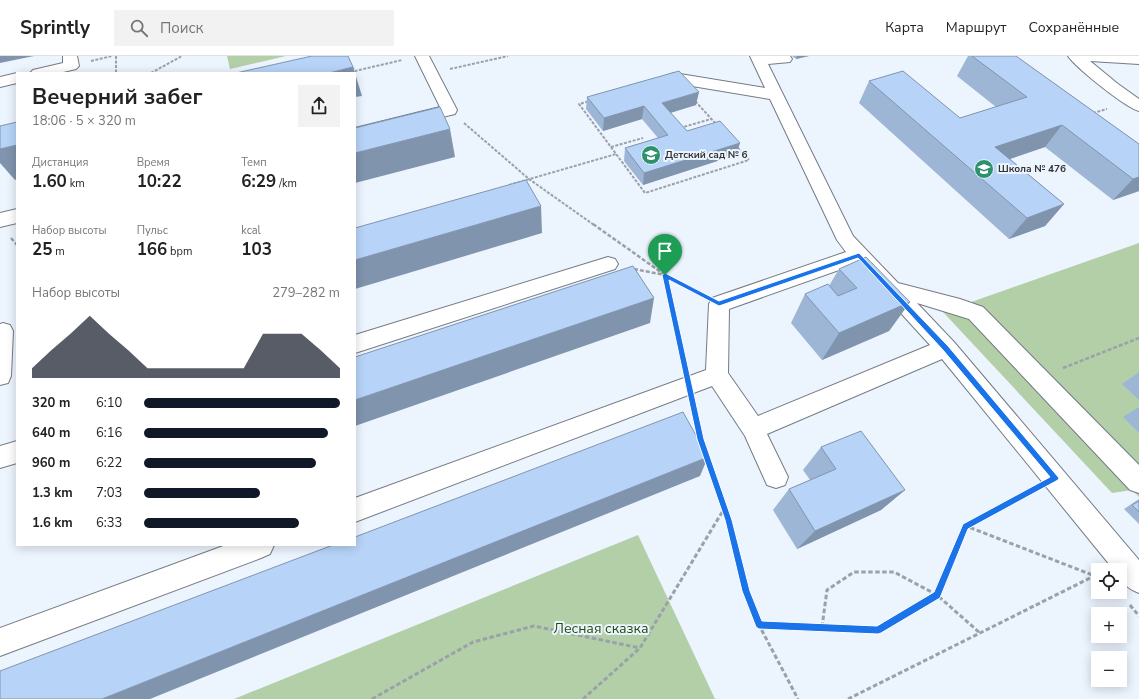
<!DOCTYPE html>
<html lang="ru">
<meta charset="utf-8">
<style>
body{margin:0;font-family:"Nunito Sans",sans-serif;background:#f2f2f2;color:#222;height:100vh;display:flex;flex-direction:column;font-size:15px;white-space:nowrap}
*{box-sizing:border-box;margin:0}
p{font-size:13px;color:#767676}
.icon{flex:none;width:22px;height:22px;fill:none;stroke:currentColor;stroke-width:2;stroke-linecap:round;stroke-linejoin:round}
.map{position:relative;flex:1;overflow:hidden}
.side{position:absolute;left:16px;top:16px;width:340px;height:474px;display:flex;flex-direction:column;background:#fff;border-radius:0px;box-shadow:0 2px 10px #0003}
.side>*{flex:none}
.fabs{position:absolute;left:1091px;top:507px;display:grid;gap:8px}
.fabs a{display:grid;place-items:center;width:36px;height:36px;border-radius:0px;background:#fff;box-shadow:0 2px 10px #0003;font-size:20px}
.pin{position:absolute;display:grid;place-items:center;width:34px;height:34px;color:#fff;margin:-41px -17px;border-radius:50% 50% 50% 0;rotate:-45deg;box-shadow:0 0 4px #0007}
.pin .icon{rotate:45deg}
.round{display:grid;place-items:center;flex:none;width:42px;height:42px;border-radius:0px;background:#f2f2f2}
.headline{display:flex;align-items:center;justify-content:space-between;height:68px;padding:0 16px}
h1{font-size:22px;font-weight:700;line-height:30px}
.metrics{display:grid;grid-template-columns:repeat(3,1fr);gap:6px;height:68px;padding:4px 16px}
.metrics div{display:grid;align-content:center}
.metrics b{font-size:17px;font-weight:700}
.metrics small{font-size:11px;font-weight:400}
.metrics p{font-size:11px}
.chart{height:112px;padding:8px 16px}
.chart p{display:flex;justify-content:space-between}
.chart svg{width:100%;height:72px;margin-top:4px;fill:#111827;opacity:.7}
ul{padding:0 16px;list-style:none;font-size:13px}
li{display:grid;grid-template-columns:64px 48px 1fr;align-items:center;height:30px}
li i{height:10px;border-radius:5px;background:#111827}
header{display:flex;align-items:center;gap:24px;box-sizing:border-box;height:56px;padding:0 20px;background:#fff;border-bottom:1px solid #e0e0e0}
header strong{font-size:19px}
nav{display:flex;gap:22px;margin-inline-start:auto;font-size:14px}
.search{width:280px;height:36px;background:#f2f2f2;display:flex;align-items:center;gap:10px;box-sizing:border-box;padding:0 14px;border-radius:0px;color:#767676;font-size:15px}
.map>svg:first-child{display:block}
.green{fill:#b2cfa8}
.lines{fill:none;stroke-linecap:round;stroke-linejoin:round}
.minor-casing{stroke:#757b84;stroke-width:2}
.path-far2{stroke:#9ba1a8;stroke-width:2;stroke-dasharray:3 1.5;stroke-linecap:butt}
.path-far1{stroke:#9ba1a8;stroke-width:2.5;stroke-dasharray:4 2;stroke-linecap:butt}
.path{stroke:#9ba1a8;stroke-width:3;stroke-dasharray:4.5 2.5;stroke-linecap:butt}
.minor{fill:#fff;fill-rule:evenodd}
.wall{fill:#9db6d5}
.shaded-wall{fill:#8094ae}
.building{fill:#b7d4f8;stroke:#8094ae}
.route{fill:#1a73e8;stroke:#fff;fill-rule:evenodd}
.labels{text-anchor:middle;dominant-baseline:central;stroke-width:4;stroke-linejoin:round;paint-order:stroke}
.far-poi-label{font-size:10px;font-weight:bold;fill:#323438;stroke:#ecf4fe;text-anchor:start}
.near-park-label{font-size:14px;fill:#214c09;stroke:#ecf4fe}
</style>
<header>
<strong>Sprintly</strong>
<div class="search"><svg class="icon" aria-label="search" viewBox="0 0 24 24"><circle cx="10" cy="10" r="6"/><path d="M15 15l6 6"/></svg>Поиск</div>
<nav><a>Карта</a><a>Маршрут</a><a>Сохранённые</a></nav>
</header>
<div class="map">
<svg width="1139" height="643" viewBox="0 0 1139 643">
<rect width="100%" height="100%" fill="#ecf4fe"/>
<!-- green -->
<g class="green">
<polygon points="227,0 286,0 230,13"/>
<polygon points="1139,187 1139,441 1132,434 1112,437 943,256"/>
<polygon points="638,479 715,643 234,643"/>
</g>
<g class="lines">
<!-- minor casing -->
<g class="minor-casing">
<g id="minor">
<polygon points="63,0 77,0 79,10 76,13 59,17 30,17 33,14 63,7"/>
<polygon points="415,0 429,0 457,54 455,58 355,82 355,72 440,51"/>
<path d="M750,0H790L792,3L790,6L768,8L853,180L898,227L960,243L983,251L1139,409V437L1130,434L969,263L917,247L954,286L1139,504V537C1128,533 1120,526 1120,514H1114L942,303L767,378L788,421L785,429L776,432L767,429L745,380L712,330L355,466V442L706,314L709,248L712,242L846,196L837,184L770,43L674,27L669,25L666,22L669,19L674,17L765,32ZM856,208L930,289L758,360L728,317L729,253Z"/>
<path d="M1068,0H1139V8L1090,5L1118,28L1139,43V55C1126,52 1075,11 1068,0Z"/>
<polygon points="17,17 17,27 0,31 0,21"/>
<polygon points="17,153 17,167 0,171 0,157"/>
<polygon points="608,201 615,203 618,208 615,213 355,297 355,279"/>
<polygon points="3,267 10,269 13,275 11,320 8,327 0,329 0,268"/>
<polygon points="17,385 17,407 0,412 0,390"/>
<polygon points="226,489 274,489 270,498 261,502 0,600 0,572"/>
</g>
</g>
<!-- path-far2 -->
<g class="path-far2">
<polyline points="116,0 116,17"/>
<polyline points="91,5 112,0"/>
<polyline points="352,11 355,15 402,4"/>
<polyline points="450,13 508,0"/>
<polyline points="151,17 182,0"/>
<polygon points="674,22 749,104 645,137 579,48"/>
<polyline points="1093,57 1107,53"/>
<polyline points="464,67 529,123 594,169"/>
<polyline points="680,72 711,63"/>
<polyline points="611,91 643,82"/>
<polyline points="509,129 616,98"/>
</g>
<!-- path-far1 -->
<g class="path-far1">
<polyline points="593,168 665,219 699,237"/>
<polyline points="11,182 17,189"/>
<polyline points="634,213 665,219 684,307"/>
<polyline points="1063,312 1139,282"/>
<polyline points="693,351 700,380"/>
</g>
<!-- path -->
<g class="path">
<polyline points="700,379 704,395"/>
<polyline points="706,401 728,464 746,535 759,569 798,643"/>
<polyline points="966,470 1032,434"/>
<polyline points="1130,549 1139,560"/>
<polyline points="760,569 878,574 937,539 966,470 1095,520"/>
<polyline points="822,571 827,534 854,516 894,516 937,539 980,577"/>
<polyline points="372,643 473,586 534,570 640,592"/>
<polyline points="583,643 640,592 724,453"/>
<polyline points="848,643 1098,518"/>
</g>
<!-- minor -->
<use href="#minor" class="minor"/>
</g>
<!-- wall -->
<g class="wall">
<polygon points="792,0 809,0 796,3"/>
<polygon points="968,0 1016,0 1139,88 1139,135 1113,144 1045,91 1010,103 1064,148 1045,170 1009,183 859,47 869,25 960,62 996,51 957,20"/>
<polygon points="587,41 696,49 670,57 687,75 736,99 643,129 624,105 625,92 658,82 642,63 603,75 586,53"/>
<polygon points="839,213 910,246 889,275 822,304 791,267 805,238 829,230"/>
<polygon points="1139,316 1139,344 1122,328"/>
<polygon points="1139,351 1139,377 1123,361"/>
<polygon points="821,391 905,434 881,454 797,493 773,454 789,433 810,424 803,414"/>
<polygon points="1139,443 1139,468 1124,453"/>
</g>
<!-- shaded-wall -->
<g class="shaded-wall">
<polygon points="0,0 34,0 0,7"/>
<polygon points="797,0 809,0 796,3"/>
<polygon points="353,11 362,40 355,41 355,17 329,17"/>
<polygon points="699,36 696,49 660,60 662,47"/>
<polygon points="644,50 642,63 603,75 604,62"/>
<polygon points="1062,69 1045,91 980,113 995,91"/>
<polygon points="450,73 455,101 355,127 355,97"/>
<polygon points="740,87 736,99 643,129 644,117"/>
<polygon points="17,89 17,123 15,124 0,107 0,93"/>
<polygon points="1139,121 1139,135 1113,144 1133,123"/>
<polygon points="1064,148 1045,170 1009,183 1027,162"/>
<polygon points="541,150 542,177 355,233 355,204"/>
<polygon points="654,242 650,267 355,370 355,344"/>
<polygon points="910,246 889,275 822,304 839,277"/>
<polygon points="708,401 700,420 150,643 102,643"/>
<polygon points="905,434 881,454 797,493 815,475"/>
</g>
<!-- building -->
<g class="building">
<polygon points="312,0 348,0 353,11 329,17 236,17"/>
<polygon points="972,0 1016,0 1139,88 1139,121 1133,123 1062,69 995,91 1064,148 1027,162 869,25 903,15 960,62 1027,41"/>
<polygon points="679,15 699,36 662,47 687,75 720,65 740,87 644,117 625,92 668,79 644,50 604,62 587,41"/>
<polygon points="440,51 450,73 355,97 355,72"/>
<polygon points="17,66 17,89 0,93 0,70"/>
<polygon points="526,124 541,150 355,204 355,172"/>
<polygon points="866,201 910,246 839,277 805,238 828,228 838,240 857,232 839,213"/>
<polygon points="633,210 654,242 355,344 355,301"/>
<polygon points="683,356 708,401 102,643 0,643 0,615 333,489 355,489 355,481"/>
<polygon points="861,375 905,434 815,475 789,433 836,413 821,391"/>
<polygon points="1139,445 1139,456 1132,449"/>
</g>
<!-- route -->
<path class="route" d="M859,197L948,290L1059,422L1058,424L968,473L940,542L881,577L878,578L759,573L756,571L742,535L725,464L697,383L662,219L665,217L667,218L719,245ZM858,202L943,294L1050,421L963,468L934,536L877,570L762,565L750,535L732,464L704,383L669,224L719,250Z"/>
<!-- icons -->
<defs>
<g id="school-disc" transform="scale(1)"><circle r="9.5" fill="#2c916c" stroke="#ecf4fe"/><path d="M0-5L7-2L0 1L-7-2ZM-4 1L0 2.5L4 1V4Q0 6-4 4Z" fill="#fff"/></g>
</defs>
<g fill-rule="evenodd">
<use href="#school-disc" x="651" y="99"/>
<use href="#school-disc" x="984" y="113"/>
</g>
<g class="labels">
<!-- far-poi labels -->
<g class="far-poi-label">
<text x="665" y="99">Детский сад № 6</text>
<text x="998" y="113">Школа № 476</text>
</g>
<!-- near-park labels -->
<g class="near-park-label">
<text x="601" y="572">Лесная сказка</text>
</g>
</g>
</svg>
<div class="fabs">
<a><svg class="icon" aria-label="locate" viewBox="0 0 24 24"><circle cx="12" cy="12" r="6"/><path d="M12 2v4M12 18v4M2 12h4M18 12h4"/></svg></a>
<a>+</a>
<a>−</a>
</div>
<div class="pin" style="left:665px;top:219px;background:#1e9e55"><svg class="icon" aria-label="arrive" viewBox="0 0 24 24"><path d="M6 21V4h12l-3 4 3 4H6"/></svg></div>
<section class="side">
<div class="headline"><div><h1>Вечерний забег</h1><p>18:06 · 5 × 320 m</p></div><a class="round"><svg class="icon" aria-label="share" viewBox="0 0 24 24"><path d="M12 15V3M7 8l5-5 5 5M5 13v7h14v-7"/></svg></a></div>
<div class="metrics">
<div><p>Дистанция</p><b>1.60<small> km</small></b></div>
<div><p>Время</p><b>10:22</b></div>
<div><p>Темп</p><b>6:29<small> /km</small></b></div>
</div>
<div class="metrics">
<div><p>Набор высоты</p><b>25<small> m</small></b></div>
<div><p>Пульс</p><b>166<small> bpm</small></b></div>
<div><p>kcal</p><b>103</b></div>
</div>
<div class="chart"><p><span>Набор высоты</span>279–282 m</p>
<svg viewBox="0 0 160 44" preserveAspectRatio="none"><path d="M0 44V38L10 27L20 17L30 6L40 17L50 27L60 38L70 38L80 38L90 38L100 38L110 38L120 17L130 17L140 17L150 27L160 38V44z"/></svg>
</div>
<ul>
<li><b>320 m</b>6:10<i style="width:100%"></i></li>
<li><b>640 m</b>6:16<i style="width:94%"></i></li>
<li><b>960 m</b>6:22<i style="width:88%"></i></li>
<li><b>1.3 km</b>7:03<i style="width:59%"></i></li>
<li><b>1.6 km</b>6:33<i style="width:79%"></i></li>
</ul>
</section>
</div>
